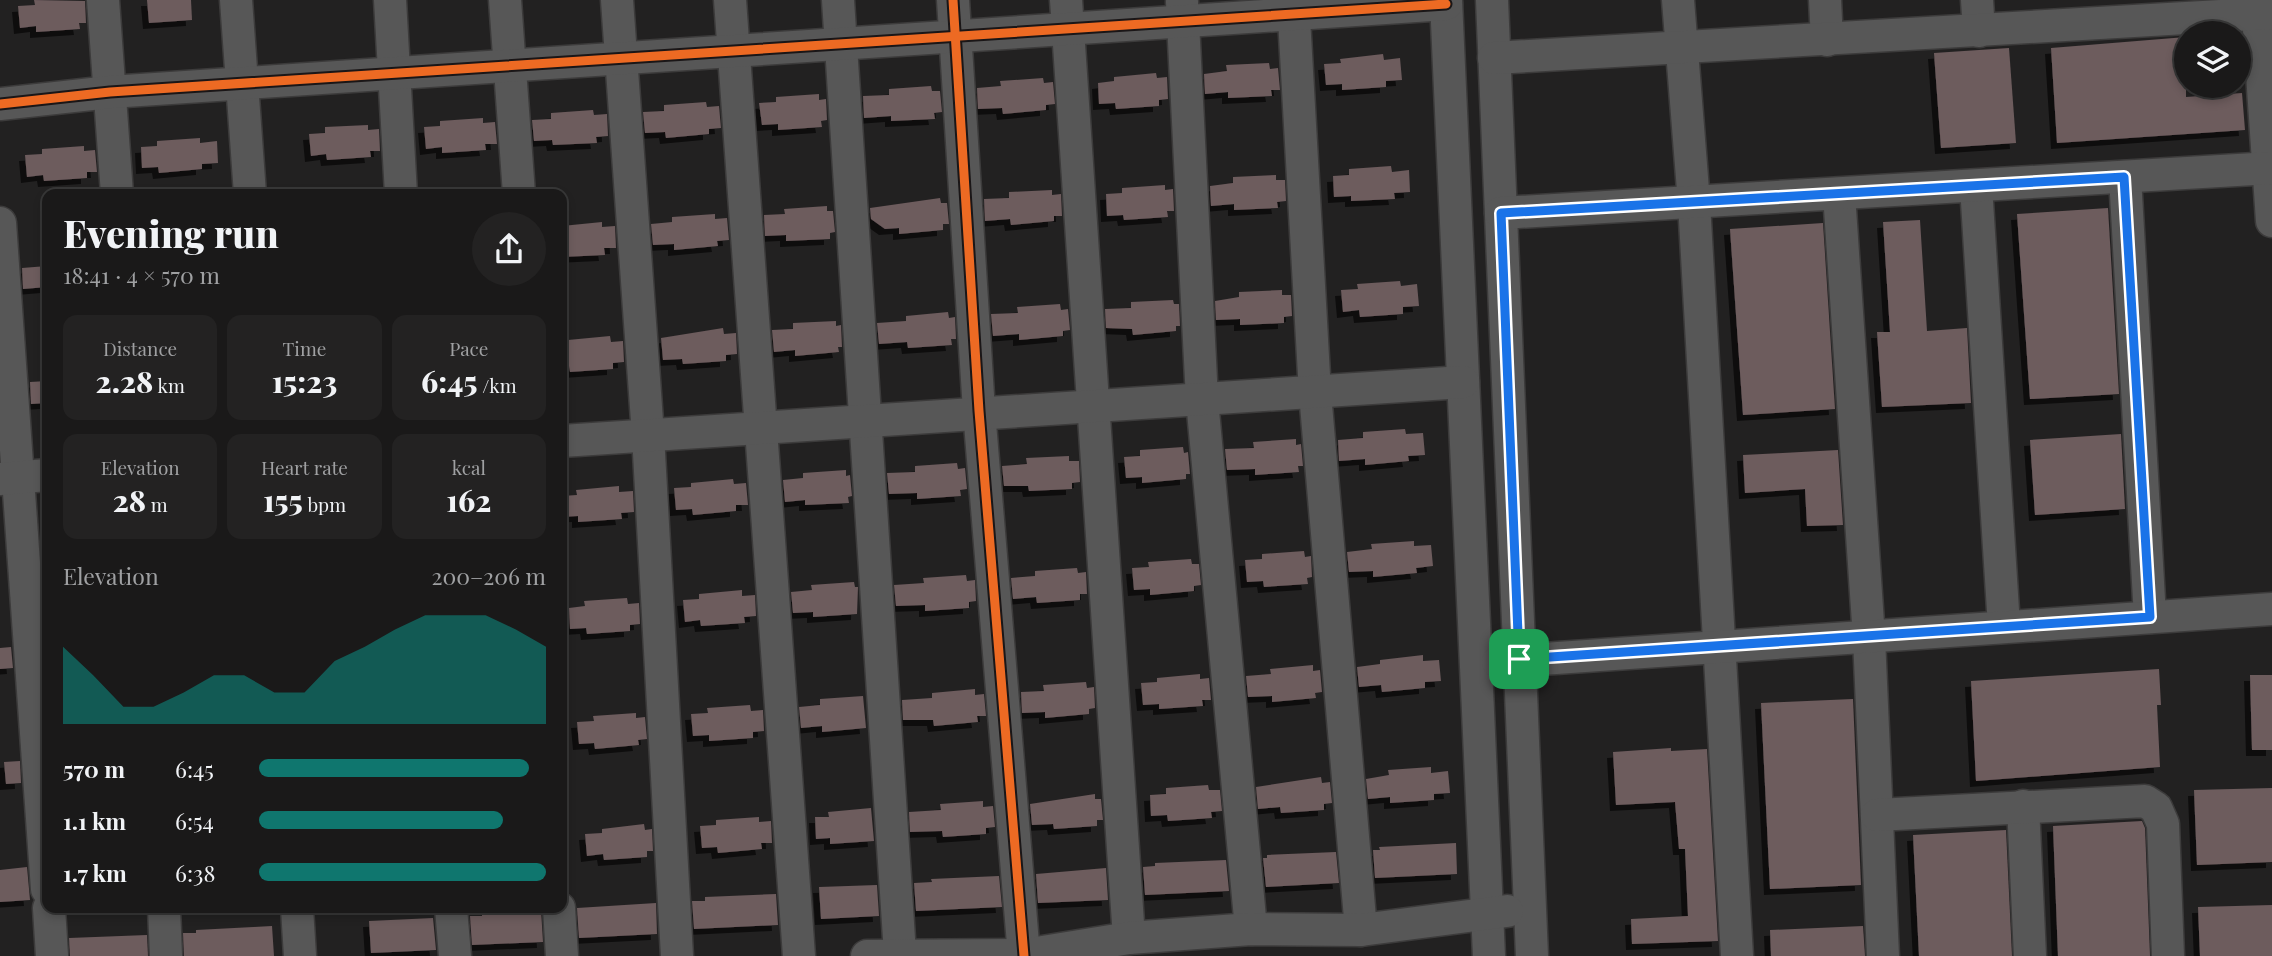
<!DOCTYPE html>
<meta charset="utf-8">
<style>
body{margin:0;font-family:"Playfair Display",serif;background:#232222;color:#f1f3f6;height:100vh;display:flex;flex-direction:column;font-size:26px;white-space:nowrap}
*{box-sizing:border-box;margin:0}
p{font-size:23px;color:#9fa0a2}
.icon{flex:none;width:38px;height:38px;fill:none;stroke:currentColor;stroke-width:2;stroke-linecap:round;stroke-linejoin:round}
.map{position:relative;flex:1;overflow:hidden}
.side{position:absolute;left:42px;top:189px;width:525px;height:724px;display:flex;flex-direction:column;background:#1a1919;border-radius:14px;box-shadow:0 4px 10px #0003,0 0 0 2px #383838}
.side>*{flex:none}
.buttons{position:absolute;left:2174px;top:21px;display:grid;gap:14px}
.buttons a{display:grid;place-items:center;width:77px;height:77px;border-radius:50%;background:#1a1919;box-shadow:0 4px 10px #0003,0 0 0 2px #383838;font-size:35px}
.pin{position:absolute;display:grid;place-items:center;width:60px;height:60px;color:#fff;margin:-30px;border-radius:14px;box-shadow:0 4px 10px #0006}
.round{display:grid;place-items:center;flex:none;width:74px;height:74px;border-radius:37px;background:#232222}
.headline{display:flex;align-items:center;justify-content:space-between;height:119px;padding:0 21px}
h1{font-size:38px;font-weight:800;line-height:52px}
.stats{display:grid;grid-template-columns:repeat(3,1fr);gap:10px;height:119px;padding:7px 21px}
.stats div{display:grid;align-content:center;border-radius:14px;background:#232222;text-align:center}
.stats b{font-size:30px;font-weight:800}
.stats small{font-size:19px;font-weight:400}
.stats p{font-size:19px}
.chart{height:196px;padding:14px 21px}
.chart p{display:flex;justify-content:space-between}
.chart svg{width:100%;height:126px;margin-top:7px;fill:#0f766e;opacity:.7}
ul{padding:0 21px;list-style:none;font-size:23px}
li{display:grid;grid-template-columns:112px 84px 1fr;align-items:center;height:52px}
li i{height:18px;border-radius:9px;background:#0f766e}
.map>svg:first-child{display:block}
.building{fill:#6d5b5d;filter:url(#shadow)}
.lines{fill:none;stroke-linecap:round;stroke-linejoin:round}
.minor-casing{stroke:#3c3b3b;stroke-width:35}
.minor{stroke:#575757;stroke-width:32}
.cycleway-casing{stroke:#1a1617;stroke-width:13}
.cycleway{stroke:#ed6a23;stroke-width:9}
.route-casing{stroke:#fff;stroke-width:14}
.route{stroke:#1a73e8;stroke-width:9}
</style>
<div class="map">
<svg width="2272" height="956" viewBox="0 0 2272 956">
<defs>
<filter id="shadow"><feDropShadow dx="-6" dy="6" stdDeviation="0" flood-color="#0009"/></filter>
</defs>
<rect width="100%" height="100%" fill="#222121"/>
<!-- building -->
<g class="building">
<polygon points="34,0 85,1 86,23 79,23 80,29 36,32 36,26 20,28 18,6 35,5"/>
<polygon points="147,0 191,0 192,20 149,23"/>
<polygon points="2186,37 2186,97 2242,93 2245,130 2057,143 2051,48"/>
<polygon points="2009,48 2016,143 1941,148 1934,53"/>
<polygon points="1383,54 1384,60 1400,58 1402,80 1386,81 1386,87 1342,90 1342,84 1326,85 1324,64 1341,63 1340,59"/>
<polygon points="1269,63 1270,69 1278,68 1280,90 1271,90 1272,96 1228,98 1228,92 1205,94 1204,74 1227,71 1226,65"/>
<polygon points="1156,73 1157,78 1167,77 1168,99 1159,100 1159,106 1116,109 1115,103 1099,104 1098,83 1114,81 1114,77"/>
<polygon points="1043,78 1044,83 1053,82 1055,104 1046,105 1046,110 1003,114 1002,108 978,109 977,88 1001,86 1000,81"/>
<polygon points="931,86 932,91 940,91 942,112 934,113 935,119 891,121 891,116 864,118 863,96 889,95 889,89"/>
<polygon points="819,94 819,100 826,99 827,120 821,121 822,127 778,130 778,124 762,125 759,103 776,102 776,97"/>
<polygon points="706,102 707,107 719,106 721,128 709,129 709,134 666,138 665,132 645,133 643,112 664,111 664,105"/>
<polygon points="593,110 594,115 607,114 608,136 596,137 597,143 553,145 552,140 534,141 532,120 551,119 551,113"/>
<polygon points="483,118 483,123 495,122 497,144 485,144 486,150 442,153 442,147 426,149 424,127 440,126 440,121"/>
<polygon points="368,125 368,130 379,129 380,151 370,151 371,157 327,160 326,154 311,156 309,134 325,133 325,127"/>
<polygon points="200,138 200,143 217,141 218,163 202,164 202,169 159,173 158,167 142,168 141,147 157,146 157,141"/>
<polygon points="84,146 84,151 95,150 97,172 87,172 87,178 44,181 43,175 27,177 25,155 42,154 42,149"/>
<polygon points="1391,166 1392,172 1409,170 1410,192 1394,193 1395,199 1351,201 1351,196 1334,197 1333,176 1349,175 1349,169"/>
<polygon points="1276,175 1276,180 1285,180 1286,201 1277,202 1278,208 1234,210 1234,204 1211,206 1210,186 1233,183 1233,177"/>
<polygon points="1165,185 1165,190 1173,189 1174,211 1167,211 1168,217 1124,220 1123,215 1107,216 1106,194 1122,193 1122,188"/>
<polygon points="1052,190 1052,195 1061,194 1062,216 1054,216 1054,221 1011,225 1010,219 985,221 984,199 1009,198 1009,192"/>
<polygon points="940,198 941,203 947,203 949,224 943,224 943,230 899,234 899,228 885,229 871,219 870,208"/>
<polygon points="827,206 827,211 833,211 835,232 830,233 830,239 786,241 786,235 765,236 764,215 785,214 784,209"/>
<polygon points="2108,208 2119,394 2030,399 2017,214"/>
<polygon points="715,214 715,219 727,218 729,240 717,241 718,246 674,250 674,244 653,245 651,224 672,222 672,217"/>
<polygon points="1920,220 1927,331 1967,328 1971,403 1882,407 1877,332 1890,332 1883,222"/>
<polygon points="602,222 602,227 615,226 616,248 604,248 605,255 562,257 562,226"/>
<polygon points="1823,223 1835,409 1743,415 1730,229"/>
<polygon points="47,266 47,287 23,289 22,268"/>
<polygon points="1400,281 1401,286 1417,284 1419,306 1403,307 1403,314 1360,317 1359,310 1343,312 1341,290 1358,289 1357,284"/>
<polygon points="1282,290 1282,295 1291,295 1292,316 1284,317 1284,323 1240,325 1240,319 1216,320 1215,301 1239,297 1239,292"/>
<polygon points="1173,300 1174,304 1179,304 1180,326 1176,326 1176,331 1133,335 1132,329 1106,328 1105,309 1131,308 1131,302"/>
<polygon points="1060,304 1061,310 1068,309 1070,330 1063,331 1063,336 1019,340 1019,334 993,336 991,314 1018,313 1017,307"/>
<polygon points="948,312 949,318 955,317 956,339 951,339 952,345 908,348 907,342 879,344 877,323 906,321 906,316"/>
<polygon points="836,321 836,326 841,325 842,347 838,347 839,352 795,356 795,350 774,352 772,330 793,329 793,323"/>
<polygon points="723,328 724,334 736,333 737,354 726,355 726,361 683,364 682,359 663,360 661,338"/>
<polygon points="610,336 611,342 623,341 624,362 613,363 613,369 570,372 569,366 562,367 562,345 568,345 568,340"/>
<polygon points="47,381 47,403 31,404 30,382"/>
<polygon points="1405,429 1406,434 1423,433 1425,455 1408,456 1409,461 1365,465 1365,459 1339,461 1338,440 1363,438 1363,432"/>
<polygon points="2121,434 2125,509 2035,515 2030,440"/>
<polygon points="1296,439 1296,445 1301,444 1303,466 1298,466 1299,472 1255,475 1255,469 1227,470 1225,449 1254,448 1253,442"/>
<polygon points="1183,447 1184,453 1188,452 1190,474 1186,474 1186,479 1142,483 1142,477 1126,478 1124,457 1140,456 1140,450"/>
<polygon points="1838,450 1843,525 1807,526 1805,489 1745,493 1743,455"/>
<polygon points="1069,456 1069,461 1079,461 1080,482 1072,483 1072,489 1029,491 1028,486 1004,486 1002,466 1027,464 1026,458"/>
<polygon points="957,463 958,469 965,468 967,489 960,490 961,496 917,499 917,493 889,494 887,473 915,472 915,466"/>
<polygon points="846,470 846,476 850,475 852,496 848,497 849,503 805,505 805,500 785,502 783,480 803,478 803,473"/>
<polygon points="733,479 734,484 746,483 748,505 736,505 736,511 693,515 692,509 676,510 674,488 691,487 691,483"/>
<polygon points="619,486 619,492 633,491 634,512 621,513 622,519 578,522 578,516 562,517 562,496 577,495 576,490"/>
<polygon points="1414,541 1414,546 1431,545 1433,566 1416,568 1417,573 1373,577 1373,571 1349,572 1347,552 1372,549 1371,544"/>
<polygon points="1304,551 1305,557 1311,556 1312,577 1307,578 1308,584 1264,587 1263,581 1247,582 1245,560 1262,559 1262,554"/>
<polygon points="1191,559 1192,564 1199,564 1201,585 1194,586 1194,591 1150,595 1150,589 1134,590 1132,568 1149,567 1148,562"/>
<polygon points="1077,568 1078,573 1086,572 1087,594 1080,594 1080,600 1037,603 1036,597 1013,599 1011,578 1035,576 1035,571"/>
<polygon points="966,575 967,581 975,580 976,601 969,602 969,608 925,611 925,605 896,606 894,585 924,583 923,578"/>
<polygon points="854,582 855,587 858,587 857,614 813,617 813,612 793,613 791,592 812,590 811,585"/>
<polygon points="742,590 742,596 755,595 756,616 744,617 745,623 701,626 700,620 685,622 683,600 699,599 699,594"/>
<polygon points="627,598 628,604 639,603 640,624 630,625 630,631 587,634 586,628 570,629 569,608 585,606 584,601"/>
<polygon points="11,647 13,668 0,669 0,648"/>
<polygon points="1423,655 1423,661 1439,660 1441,681 1425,682 1425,688 1382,692 1381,685 1359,687 1357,667 1380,664 1380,660"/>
<polygon points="1313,665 1313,671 1320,670 1322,692 1315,693 1316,698 1272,702 1272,696 1248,697 1246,676 1271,674 1270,669"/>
<polygon points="2159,669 2161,705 2157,705 2160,767 1976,781 1971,681"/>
<polygon points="1200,674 1200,679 1209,678 1211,700 1202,700 1203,706 1159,709 1159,704 1143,705 1141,683 1157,682 1157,678"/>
<polygon points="2250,675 2272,675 2272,750 2252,750"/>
<polygon points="1086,682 1087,688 1094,687 1095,708 1089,709 1089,714 1045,718 1045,712 1022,713 1021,692 1044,691 1043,685"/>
<polygon points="975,689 975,695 984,694 986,716 977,716 978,722 934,726 933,720 903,720 902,700 932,698 932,693"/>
<polygon points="863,696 866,728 822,732 822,726 801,728 799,707 820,705 820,699"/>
<polygon points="1853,699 1861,885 1770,889 1761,703"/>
<polygon points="750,705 751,711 763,710 764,731 753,732 753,738 709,741 709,735 693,736 691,714 708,713 707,708"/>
<polygon points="636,713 636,718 645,717 647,739 638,740 639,745 595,749 594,743 579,744 577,722 594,721 593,716"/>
<polygon points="1671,748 1671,751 1707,749 1718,941 1632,944 1631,919 1688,916 1685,849 1679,849 1675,802 1616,805 1613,752"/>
<polygon points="20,761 21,783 6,784 4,762"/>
<polygon points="1431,767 1431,773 1448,771 1450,793 1434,794 1434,800 1390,803 1390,797 1368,799 1366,779 1389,775 1388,770"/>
<polygon points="1321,777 1322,783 1330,782 1332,803 1324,804 1324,810 1281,813 1280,807 1258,809 1256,787"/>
<polygon points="1208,785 1209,790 1220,790 1222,811 1211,812 1212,818 1168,821 1167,815 1151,816 1150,795 1166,794 1166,788"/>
<polygon points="2272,788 2272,862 2197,865 2194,790"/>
<polygon points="1095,794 1095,799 1101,799 1103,820 1097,820 1097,826 1054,829 1053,824 1032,825 1030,804"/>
<polygon points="983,801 983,807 993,806 995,827 986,828 986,834 943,837 942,831 910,832 909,812 941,810 940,804"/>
<polygon points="871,808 874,841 830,844 830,838 816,839 815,817 829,817 828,812"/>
<polygon points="759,817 759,822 771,821 772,843 761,843 762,849 718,853 717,847 702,848 700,826 716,825 716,820"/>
<polygon points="2142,821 2145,828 2150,956 2058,956 2053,826"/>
<polygon points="644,824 645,830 652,829 653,851 647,851 647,857 604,860 603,854 587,856 585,834 602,833 602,829"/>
<polygon points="2006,830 2012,956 1919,956 1913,835"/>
<polygon points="1456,843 1457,874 1375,878 1373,850 1380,850 1379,847"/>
<polygon points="1336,852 1339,883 1266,887 1263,858 1267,858 1267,855"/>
<polygon points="1226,860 1229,891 1145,895 1143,867 1155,866 1155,863"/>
<polygon points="27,867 30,900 0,902 0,870"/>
<polygon points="1106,868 1108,900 1038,903 1036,874"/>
<polygon points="999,876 1002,907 916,911 914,883 932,882 931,879"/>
<polygon points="877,885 879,916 821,919 819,887"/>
<polygon points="776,894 778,925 694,929 692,901 705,901 705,897"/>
<polygon points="656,903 657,934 579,938 577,908"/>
<polygon points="2272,905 2272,956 2200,956 2198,907"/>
<polygon points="541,910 543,942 472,945 470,916 482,916 482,913"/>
<polygon points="433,918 436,950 371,953 369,921"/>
<polygon points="272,926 274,956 184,956 183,933 196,933 196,930"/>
<polygon points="1863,926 1865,956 1771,956 1770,930"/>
<polygon points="147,935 148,956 70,956 69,938"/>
</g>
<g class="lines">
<!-- minor casing -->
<g class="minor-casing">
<g id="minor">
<polyline points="103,0 117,194"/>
<polyline points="236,0 250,194"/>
<polyline points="390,0 401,194"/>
<polyline points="505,0 519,194"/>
<polyline points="617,0 648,435 677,956"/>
<polyline points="730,0 799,956"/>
<polyline points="838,0 900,954"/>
<polyline points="953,0 979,411 1024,956"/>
<polyline points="1066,0 1129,938"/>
<polyline points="1293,0 1315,393 1361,930"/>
<polyline points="1446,0 1489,956"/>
<polyline points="1492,0 1532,956"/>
<polyline points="1678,0 1694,203 1737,956"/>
<polyline points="1825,0 1827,40"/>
<polyline points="1977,0 1979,31"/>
<polyline points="2257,0 2272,221"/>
<polyline points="1182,2 1202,400 1251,929"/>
<polyline points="1494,58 2272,13"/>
<polyline points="0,104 110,92 1446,4"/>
<polyline points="2125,177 2150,617"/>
<polyline points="1976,186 2004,626"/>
<polyline points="1839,194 1869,638 1883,956"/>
<polyline points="1501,213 2272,168"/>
<polyline points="0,223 47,889"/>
<polyline points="562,441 1463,382"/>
<polyline points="0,479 47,475"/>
<polyline points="1498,662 2272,609"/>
<polyline points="2023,806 2030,956"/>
<polyline points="1877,815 2145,801 2156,808 2163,824 2168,956"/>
<polyline points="49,908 52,956"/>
<polyline points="164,908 166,956"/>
<polyline points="297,908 300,956"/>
<polyline points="451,908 455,956"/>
<polyline points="559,908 562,956"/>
<polyline points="867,956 1024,955 1129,938 1251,929 1361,930 1507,911"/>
</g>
</g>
<!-- minor -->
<use href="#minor" class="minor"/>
<!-- cycleway casing -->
<g class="cycleway-casing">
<g id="cycleway">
<polyline points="953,0 979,411 1024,956"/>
<polyline points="0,104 110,92 1446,4"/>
</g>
</g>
<!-- cycleway -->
<use href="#cycleway" class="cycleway"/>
</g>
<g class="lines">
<!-- route casing -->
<g class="route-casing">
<polygon id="route" points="2124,177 2150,617 1519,659 1501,213"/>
</g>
<!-- route -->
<use href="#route" class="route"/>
</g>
</svg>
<div class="buttons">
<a><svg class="icon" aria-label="layers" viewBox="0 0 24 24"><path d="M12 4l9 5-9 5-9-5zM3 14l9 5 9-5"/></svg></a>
</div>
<div class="pin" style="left:1519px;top:659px;background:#1e9e55"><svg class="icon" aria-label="arrive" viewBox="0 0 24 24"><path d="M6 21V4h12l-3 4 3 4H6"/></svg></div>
<section class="side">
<div class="headline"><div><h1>Evening run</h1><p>18:41 · 4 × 570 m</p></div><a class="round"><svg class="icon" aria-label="share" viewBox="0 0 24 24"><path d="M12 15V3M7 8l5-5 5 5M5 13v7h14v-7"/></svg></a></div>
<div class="stats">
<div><p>Distance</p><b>2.28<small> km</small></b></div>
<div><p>Time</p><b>15:23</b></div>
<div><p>Pace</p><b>6:45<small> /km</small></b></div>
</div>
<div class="stats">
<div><p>Elevation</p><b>28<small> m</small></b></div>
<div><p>Heart rate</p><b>155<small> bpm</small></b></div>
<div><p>kcal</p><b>162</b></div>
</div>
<div class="chart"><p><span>Elevation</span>200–206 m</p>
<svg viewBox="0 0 160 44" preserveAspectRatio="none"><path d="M0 44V17L10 27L20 38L30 38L40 33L50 27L60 27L70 33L80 33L90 22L100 17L110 11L120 6L130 6L140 6L150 11L160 17V44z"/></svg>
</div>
<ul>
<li><b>570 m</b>6:45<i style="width:94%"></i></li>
<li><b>1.1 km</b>6:54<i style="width:85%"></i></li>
<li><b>1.7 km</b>6:38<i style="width:100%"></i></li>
</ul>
</section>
</div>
